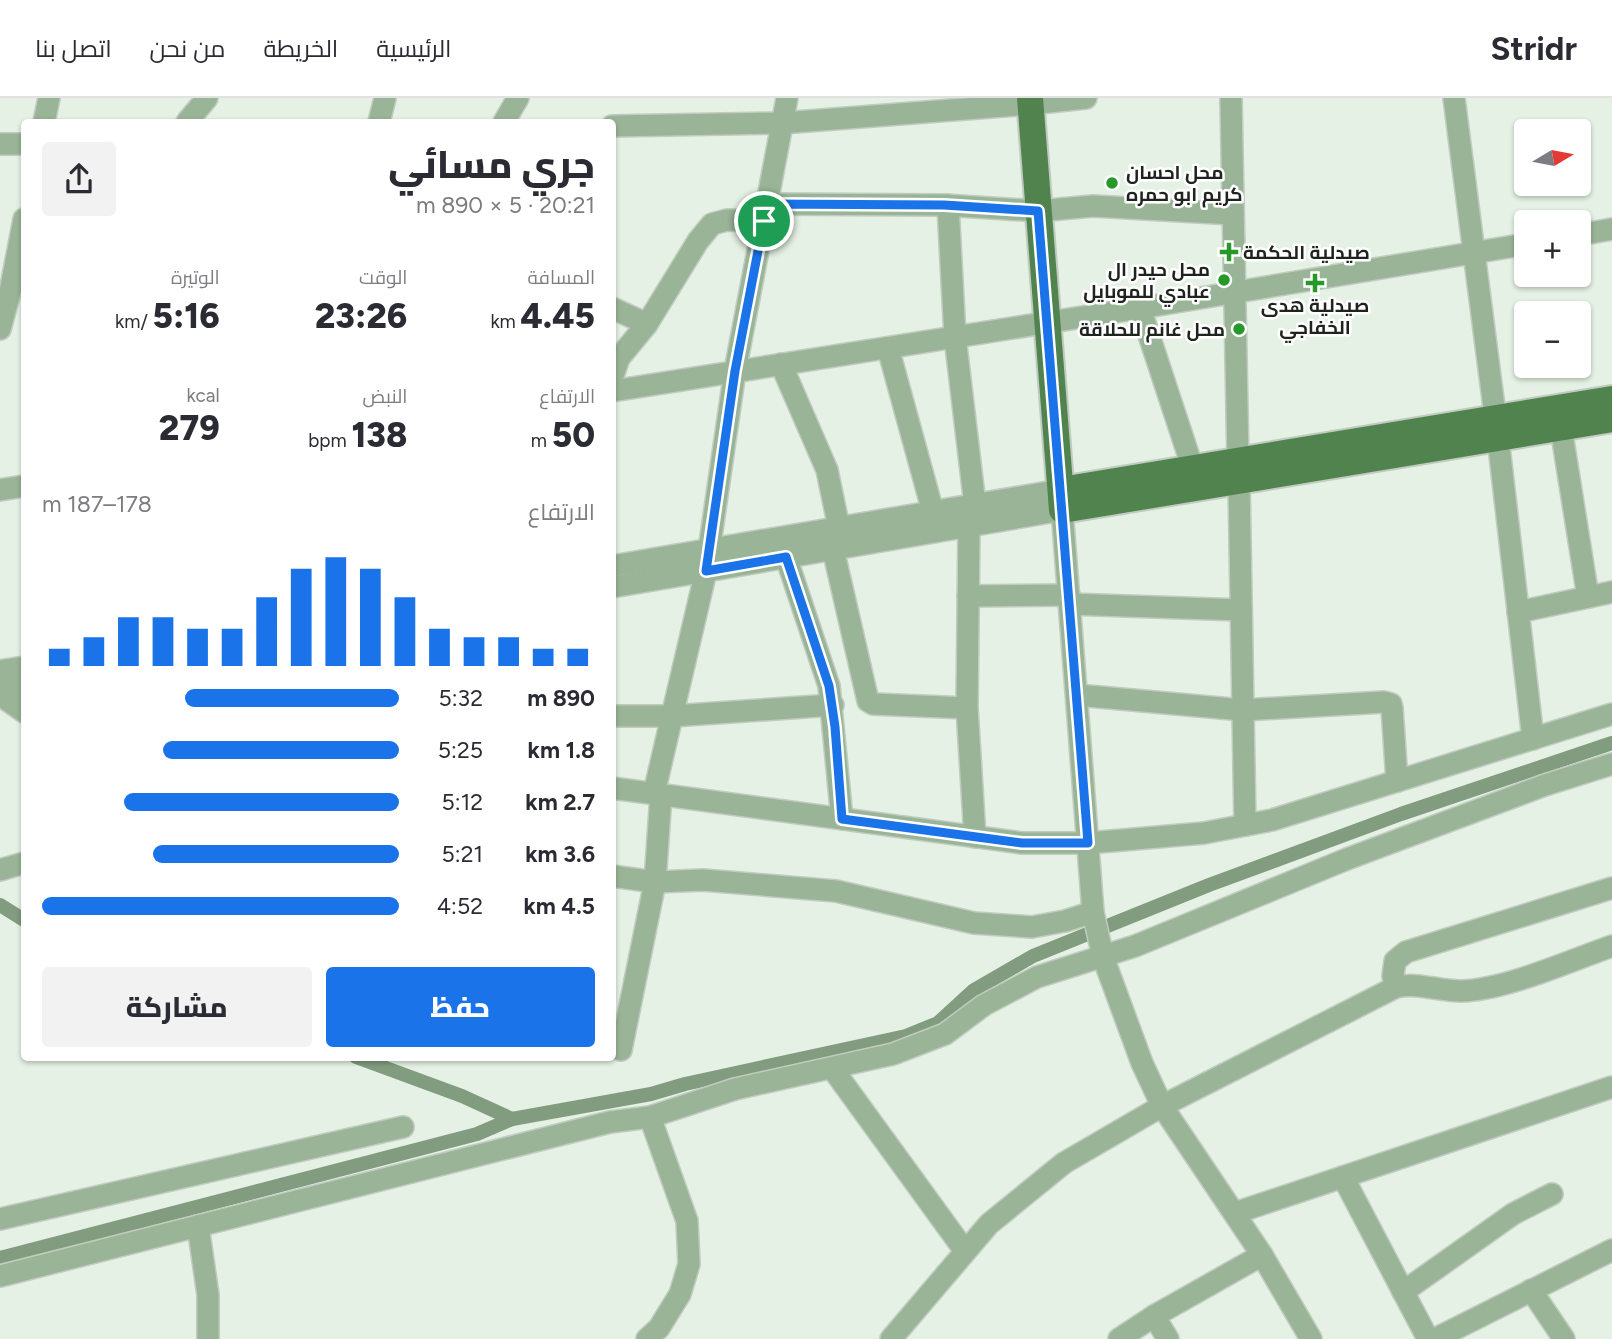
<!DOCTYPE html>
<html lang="ar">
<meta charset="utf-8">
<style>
body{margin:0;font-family:Figtree,Cairo,sans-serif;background:#f2f2f3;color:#2b2b33;direction:rtl;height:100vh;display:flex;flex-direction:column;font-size:26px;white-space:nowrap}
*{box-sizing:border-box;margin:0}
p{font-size:23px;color:#7c7c81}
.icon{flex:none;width:38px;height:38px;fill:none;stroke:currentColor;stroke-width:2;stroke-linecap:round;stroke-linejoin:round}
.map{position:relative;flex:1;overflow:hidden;direction:ltr}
.sheet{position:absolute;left:21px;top:21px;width:595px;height:942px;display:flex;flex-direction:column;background:#fff;border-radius:7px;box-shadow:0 2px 5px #0004;direction:rtl}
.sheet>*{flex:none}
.needle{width:46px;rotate:80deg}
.controls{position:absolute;left:1514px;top:21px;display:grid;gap:14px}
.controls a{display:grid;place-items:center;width:77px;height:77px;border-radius:7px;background:#fff;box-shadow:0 2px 5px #0004;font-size:35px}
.pin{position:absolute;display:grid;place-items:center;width:60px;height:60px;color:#fff;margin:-30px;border:4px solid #fff;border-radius:50%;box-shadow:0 2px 7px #0007}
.round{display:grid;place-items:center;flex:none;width:74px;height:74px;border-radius:7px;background:#f2f2f3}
.summary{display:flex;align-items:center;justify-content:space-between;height:119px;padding:0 21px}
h1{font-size:38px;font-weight:800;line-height:52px}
.stats{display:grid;grid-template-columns:repeat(3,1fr);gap:10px;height:119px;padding:7px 21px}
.stats div{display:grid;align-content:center}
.stats b{font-size:35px;font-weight:800}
.stats small{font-size:19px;font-weight:400}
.stats p{font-size:19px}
.chart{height:196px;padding:14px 21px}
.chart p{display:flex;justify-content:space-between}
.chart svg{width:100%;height:126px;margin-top:7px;stroke:#1a73e8;stroke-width:6}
.cta{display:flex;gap:14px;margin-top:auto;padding:14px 21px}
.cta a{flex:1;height:80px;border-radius:7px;background:#1a73e8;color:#fff;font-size:28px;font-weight:800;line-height:80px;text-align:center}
.cta a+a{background:#f2f2f3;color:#2b2b33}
ul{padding:0 21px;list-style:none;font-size:23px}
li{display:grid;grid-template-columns:112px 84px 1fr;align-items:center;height:52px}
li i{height:18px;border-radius:9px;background:#1a73e8}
header{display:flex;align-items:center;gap:42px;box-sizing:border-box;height:98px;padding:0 35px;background:#fff;border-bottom:2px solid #e1e1e2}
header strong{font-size:33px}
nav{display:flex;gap:38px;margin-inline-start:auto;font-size:24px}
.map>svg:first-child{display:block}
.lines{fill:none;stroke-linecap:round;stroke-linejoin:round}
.canal{stroke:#819c7f;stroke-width:14}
.minor-casing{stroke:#c1ccc0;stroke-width:24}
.major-casing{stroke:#c1ccc0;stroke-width:30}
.minor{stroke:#99b497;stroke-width:21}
.major{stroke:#51834f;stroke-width:26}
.route-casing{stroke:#fff;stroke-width:14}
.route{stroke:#1a73e8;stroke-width:9}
.poi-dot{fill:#269929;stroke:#fff;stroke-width:2.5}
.labels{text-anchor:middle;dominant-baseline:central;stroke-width:5;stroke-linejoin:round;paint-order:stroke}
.poi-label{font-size:19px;font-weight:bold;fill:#1f231e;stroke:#fff;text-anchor:start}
</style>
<header>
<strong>Stridr</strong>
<nav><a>الرئيسية</a><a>الخريطة</a><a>من نحن</a><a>اتصل بنا</a></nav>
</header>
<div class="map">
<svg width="1612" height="1241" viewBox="0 0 1612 1241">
<rect width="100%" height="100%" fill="#e5f1e4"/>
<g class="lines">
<!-- canal -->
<g class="canal">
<polyline points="0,807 24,822"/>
<polyline points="356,959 462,998 512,1021"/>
<polyline points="0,1160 477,1036 512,1021 651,996 685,986 906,938 938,925 974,892 1033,858 1209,787 1401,716 1612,645"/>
</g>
<!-- minor casing -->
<g class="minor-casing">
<g id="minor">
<polyline points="1231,0 1238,364"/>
<polyline points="1454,0 1498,340 1533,641"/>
<polyline points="44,24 49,0"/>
<polyline points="187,24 207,0"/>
<polyline points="379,24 385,0"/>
<polyline points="504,24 518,0"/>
<polyline points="612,28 782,25 1030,6 1086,0"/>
<polyline points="0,46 24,46"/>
<polyline points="767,106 944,107 1038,113 1093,108 1233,116"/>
<polyline points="948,107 955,239 975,407"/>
<polyline points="1578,137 1612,131"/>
<polyline points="612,210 647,226"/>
<polyline points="1140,210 1193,371"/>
<polyline points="0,231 10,194 24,121"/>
<polyline points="888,250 933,414"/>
<polyline points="781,266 827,372 839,430"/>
<polyline points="612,281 619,260 647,226 698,143 712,126 727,122 764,123"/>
<polyline points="612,293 1140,210 1526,146"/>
<polyline points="1561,330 1588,499"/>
<polyline points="1239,384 1245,727"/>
<polyline points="0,392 24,388"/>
<polyline points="969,428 967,610 975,739"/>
<polyline points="833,451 868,603 873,606 967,610"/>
<polyline points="786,459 829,588 842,721"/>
<polyline points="612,468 1061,392"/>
<polyline points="612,489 1062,412 1093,814 1103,859 1142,965 1162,1008 1262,1157 1311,1241"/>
<polyline points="968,498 1069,497"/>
<polyline points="1069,506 1241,512"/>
<polyline points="1518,514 1612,494"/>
<polyline points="0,573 24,569"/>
<polyline points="0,593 24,589"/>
<polyline points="0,597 24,614"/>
<polyline points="1077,597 1243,612 1384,604 1391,606 1392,610 1397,683"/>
<polyline points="612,618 672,618 833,607"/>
<polyline points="612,690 1022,745 1088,745 1204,735 1272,722 1612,616"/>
<polyline points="654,695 706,473 735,273 787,0"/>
<polyline points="0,772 24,765"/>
<polyline points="612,778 655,784 703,782 836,793 974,825 1032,829 1065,823 1093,814"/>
<polyline points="1396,889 1393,878 1395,863 1406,854 1612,790"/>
<polyline points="621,952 655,784 661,696"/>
<polyline points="832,970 965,1153"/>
<polyline points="1343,1079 1428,1241"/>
<polyline points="1235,1115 1612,989"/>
<polyline points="0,1121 403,1029"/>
<polyline points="198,1128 208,1197 208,1241"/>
<polyline points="0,1178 610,1024 650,1019 735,991 893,956 945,936 984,907 1037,879 1135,848 1347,761 1545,687 1612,666"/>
<polyline points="1531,1192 1564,1241"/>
<polyline points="1403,1194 1513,1116 1552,1096"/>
<polyline points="1154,1218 1168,1241"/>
<polyline points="647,1241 659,1230 680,1196 689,1166 687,1123 650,1019"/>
<path d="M891,1241L989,1126L1064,1065L1162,1008L1396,889C1418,884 1438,893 1461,893C1505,892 1569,863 1612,848"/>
<polyline points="1119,1241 1154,1218 1262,1157"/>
<polyline points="1435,1241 1612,1152"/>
</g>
</g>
<!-- major casing -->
<g class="major-casing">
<g id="major">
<polyline points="1030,0 1062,412 1612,321"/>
<polyline points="1061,392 1612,301"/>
</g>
</g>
<!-- minor -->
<use href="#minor" class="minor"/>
<!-- major -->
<use href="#major" class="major"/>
</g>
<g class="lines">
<!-- route casing -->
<g class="route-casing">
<polygon id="route" points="767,106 944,107 1038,113 1088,745 1022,745 842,721 835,629 829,588 786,459 706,473 735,273"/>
</g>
<!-- route -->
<use href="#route" class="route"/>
</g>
<!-- markers -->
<g class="poi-dot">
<circle cx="1112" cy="85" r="7"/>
<path d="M1225.5 143.5h7v7h7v7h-7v7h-7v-7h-7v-7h7z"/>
<circle cx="1224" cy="182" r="7"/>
<path d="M1311.5 174.5h7v7h7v7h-7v7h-7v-7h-7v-7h7z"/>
<circle cx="1239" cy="231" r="7"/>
</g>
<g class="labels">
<!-- poi labels -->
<g class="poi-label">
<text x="1126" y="74">محل احسان<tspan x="1126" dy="22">كريم ابو حمره</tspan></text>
<text x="1243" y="154">صيدلية الحكمة</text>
<text x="1210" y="171" text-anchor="end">محل حيدر ال<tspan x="1210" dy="22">عبادي للموبايل</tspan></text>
<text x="1315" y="207" text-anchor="middle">صيدلية هدى<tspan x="1315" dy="22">الخفاجي</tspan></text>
<text x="1225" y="231" text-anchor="end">محل غانم للحلاقة</text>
</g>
</g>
</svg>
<div class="controls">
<a><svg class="needle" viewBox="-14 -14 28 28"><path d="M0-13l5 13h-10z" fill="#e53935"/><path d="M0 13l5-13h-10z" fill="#7c7c81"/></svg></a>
<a>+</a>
<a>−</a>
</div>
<div class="pin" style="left:764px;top:123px;background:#1e9e55"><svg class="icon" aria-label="arrive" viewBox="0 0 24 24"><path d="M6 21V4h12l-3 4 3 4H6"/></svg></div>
<section class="sheet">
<div class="summary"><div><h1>جري مسائي</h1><p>20:21 · 5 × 890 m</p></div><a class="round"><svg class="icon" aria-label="share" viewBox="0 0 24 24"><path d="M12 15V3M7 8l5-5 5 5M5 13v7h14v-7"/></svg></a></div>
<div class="stats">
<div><p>المسافة</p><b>4.45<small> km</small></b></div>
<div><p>الوقت</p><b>23:26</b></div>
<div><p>الوتيرة</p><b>5:16<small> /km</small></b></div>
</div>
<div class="stats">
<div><p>الارتفاع</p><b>50<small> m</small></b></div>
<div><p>النبض</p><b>138<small> bpm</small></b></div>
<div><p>kcal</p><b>279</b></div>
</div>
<div class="chart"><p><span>الارتفاع</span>178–187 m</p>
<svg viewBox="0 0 160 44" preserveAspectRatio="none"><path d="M5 44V38M15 44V34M25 44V27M35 44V27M45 44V31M55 44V31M65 44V20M75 44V10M85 44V6M95 44V10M105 44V20M115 44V31M125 44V34M135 44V34M145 44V38M155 44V38"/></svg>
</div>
<ul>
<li><b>890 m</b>5:32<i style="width:60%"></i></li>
<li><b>1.8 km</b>5:25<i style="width:66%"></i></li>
<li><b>2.7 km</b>5:12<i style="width:77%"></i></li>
<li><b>3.6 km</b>5:21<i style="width:69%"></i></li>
<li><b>4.5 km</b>4:52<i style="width:100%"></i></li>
</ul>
<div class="cta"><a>حفظ</a><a>مشاركة</a></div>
</section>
</div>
